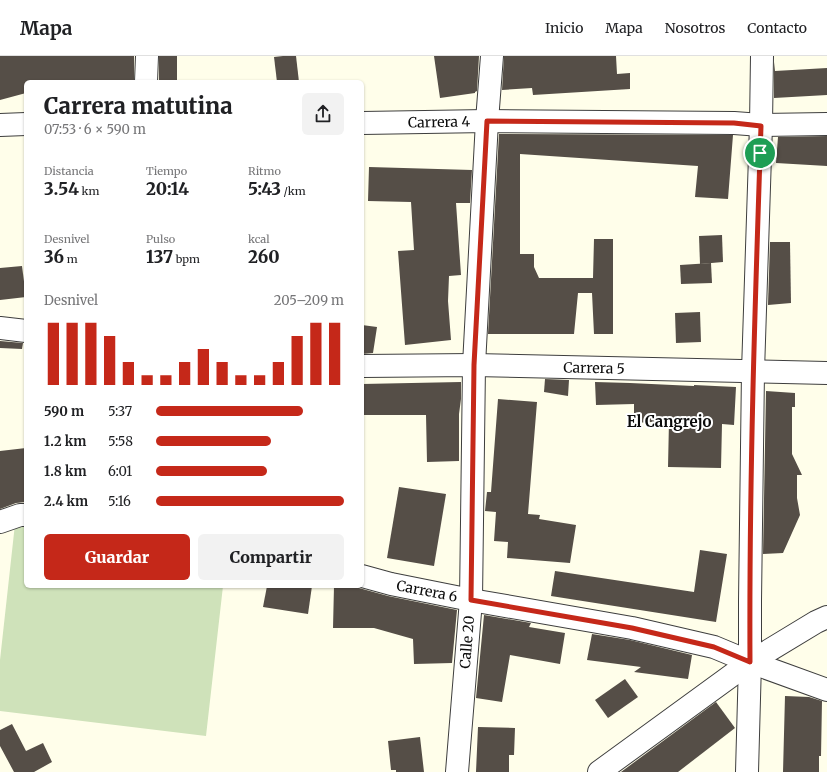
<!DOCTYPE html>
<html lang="es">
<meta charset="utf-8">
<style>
body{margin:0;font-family:Merriweather,serif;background:#f2f2f2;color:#202124;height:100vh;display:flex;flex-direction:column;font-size:15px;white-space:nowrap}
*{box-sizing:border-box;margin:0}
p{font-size:13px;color:#757577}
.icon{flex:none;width:22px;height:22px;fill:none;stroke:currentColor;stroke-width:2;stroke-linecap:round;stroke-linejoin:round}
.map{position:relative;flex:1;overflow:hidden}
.side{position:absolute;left:24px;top:24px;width:340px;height:508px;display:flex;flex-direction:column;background:#fff;border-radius:6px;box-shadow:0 1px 3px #0004}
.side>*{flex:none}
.pin{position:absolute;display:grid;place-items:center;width:34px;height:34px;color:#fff;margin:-17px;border:2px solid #fff;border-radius:50%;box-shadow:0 1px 4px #0007}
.round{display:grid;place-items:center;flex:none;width:42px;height:42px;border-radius:6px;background:#f2f2f2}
.head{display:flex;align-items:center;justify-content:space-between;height:68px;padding:0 20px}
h1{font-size:22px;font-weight:800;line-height:30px}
.stats{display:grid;grid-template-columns:repeat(3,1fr);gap:6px;height:68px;padding:4px 20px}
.stats div{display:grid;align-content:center}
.stats b{font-size:17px;font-weight:800}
.stats small{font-size:11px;font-weight:400}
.stats p{font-size:11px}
.chart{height:112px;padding:8px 20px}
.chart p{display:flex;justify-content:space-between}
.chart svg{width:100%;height:72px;margin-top:4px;stroke:#c52819;stroke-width:6}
.button{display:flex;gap:8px;margin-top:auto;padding:8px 20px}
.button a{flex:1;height:46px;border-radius:6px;background:#c52819;color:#fff;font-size:16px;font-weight:800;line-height:46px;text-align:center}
.button a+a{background:#f2f2f2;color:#202124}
ul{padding:0 20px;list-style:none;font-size:13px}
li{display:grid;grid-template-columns:64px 48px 1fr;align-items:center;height:30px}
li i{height:10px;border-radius:5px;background:#c52819}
header{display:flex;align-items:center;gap:24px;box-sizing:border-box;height:56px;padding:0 20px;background:#fff;border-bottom:1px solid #e0e0e0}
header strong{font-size:19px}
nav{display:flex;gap:22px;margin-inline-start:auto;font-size:14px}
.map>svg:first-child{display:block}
.cemetery{fill:#cfe2ba}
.building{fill:#554e47}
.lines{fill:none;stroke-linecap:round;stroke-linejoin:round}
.minor-casing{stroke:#3e3e3e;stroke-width:24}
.minor{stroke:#fff;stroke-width:22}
.route-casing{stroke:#fff;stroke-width:8}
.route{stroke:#c52819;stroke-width:5}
.labels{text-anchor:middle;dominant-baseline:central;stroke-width:4;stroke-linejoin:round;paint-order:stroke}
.street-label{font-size:14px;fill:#0b0b0b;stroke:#fff}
.neighbourhood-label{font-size:15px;font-weight:bold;fill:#0b0b0b;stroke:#fff}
</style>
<header>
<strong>Mapa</strong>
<nav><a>Inicio</a><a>Mapa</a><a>Nosotros</a><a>Contacto</a></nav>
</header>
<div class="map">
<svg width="827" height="716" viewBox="0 0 827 716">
<rect width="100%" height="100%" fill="#fffeea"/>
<!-- cemetery -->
<polygon class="cemetery" points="15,468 26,470 26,530 223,530 206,680 0,655 0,604"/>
<!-- building -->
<g class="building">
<polygon points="0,0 134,0 134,26 26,26 26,37 0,44"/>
<rect x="159" y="0" width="18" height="26"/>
<polygon points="283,0 296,0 299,26 277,26 274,1"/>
<polygon points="434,0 479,0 477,35 475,36 475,37 440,42"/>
<polygon points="504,0 616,0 617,18 630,17 630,33 533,39 532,32 502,34"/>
<polygon points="774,6 775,15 827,12 827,39 774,42"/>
<polygon points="499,78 733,79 728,143 695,141 698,110 520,98 520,198 534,198 534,211 539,222 593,222 594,183 613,183 613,278 594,278 592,237 578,237 574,278 488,278"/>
<polygon points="827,80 827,110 776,107 778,81"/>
<polygon points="369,111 472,114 470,147 456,147 461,219 449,220 448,245 451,284 405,289 398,195 414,194 411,146 368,145"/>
<polygon points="722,179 723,206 700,208 699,180"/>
<polygon points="770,186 790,186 791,247 768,249"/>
<polygon points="711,207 712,227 681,228 680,209"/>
<polygon points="22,210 26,241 0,244 0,212"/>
<polygon points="700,256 701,286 676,287 675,257"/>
<polygon points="362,269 377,271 373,297 362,298"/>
<polygon points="0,285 23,287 22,293 0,292"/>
<polygon points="545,323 569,324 568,340 544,336"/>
<polygon points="461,326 461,343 459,358 459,405 427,406 426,359 362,359 362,328"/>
<polygon points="595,326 630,327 694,330 694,329 736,331 734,369 722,368 721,412 668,411 669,365 634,367 634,348 596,349"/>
<polygon points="766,335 795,337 795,351 792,351 792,398 802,419 797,419 797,442 800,459 783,497 763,498"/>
<polygon points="498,343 537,346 528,458 540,459 539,463 576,469 570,507 507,502 508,486 494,485 496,456 485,455 487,436 491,436"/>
<polygon points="26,392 26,446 16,447 0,453 0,395"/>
<polygon points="399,431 446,438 434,510 387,502"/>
<polygon points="700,494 727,498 716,566 551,540 555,515 694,536"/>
<polygon points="267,530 312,530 308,558 263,551"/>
<polygon points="334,530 355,530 359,532 388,540 457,554 452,607 414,608 413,583 374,572 333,572"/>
<polygon points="484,559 531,567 529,571 565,577 560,608 510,599 502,646 476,642"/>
<polygon points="592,578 630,584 692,599 688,623 634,616 641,611 587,604"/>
<polygon points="625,623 638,641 608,662 595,644"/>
<polygon points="785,640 809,641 822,645 821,700 819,700 819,716 783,716"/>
<polygon points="716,646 735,672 678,716 621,716"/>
<polygon points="12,668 26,695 43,687 52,706 34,716 14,716 0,690 0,674"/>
<polygon points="478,671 515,672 514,699 509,699 509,716 476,716"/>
<polygon points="420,681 424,716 396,716 396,714 391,714 388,685"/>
</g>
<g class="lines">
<!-- minor casing -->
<g class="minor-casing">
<g id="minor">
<polyline points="146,26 147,0"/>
<polyline points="362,67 487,65 734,67 761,69 827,68"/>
<polyline points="0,69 26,68"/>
<polyline points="0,272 26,275"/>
<polyline points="362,310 474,309 827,317"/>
<polyline points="0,466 20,459 26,459"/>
<polyline points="362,520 391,528 471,544 632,572 714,591 750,606 827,634"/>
<polyline points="457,716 471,544 474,309 487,65 492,0"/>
<polyline points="599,716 750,606 816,566 827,561"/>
<polyline points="747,716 750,606 750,545 753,315 761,69 762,0"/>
</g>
</g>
<!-- minor -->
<use href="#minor" class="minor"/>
</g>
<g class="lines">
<!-- route casing -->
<g class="route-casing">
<path id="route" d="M487,65L734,67L761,70C755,248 749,427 750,606L714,591L632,572L471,544L474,309Z"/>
</g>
<!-- route -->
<use href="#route" class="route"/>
</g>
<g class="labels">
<!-- street labels -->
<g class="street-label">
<text transform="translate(439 66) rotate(-1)">Carrera 4</text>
<text transform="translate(594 312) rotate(1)">Carrera 5</text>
<text transform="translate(427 535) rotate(11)">Carrera 6</text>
<text transform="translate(467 586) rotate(-85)">Calle 20</text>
</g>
<!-- neighbourhood labels -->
<g class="neighbourhood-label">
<text x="669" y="365">El Cangrejo</text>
</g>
</g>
</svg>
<div class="pin" style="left:760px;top:97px;background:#1e9e55"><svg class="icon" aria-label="arrive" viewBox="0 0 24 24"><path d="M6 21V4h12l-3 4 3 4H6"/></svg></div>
<section class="side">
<div class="head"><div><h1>Carrera matutina</h1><p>07:53 · 6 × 590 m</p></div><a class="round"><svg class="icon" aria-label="share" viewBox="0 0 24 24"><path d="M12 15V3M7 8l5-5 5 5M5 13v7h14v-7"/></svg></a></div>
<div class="stats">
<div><p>Distancia</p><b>3.54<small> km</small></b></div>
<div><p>Tiempo</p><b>20:14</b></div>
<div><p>Ritmo</p><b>5:43<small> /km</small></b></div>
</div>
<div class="stats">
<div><p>Desnivel</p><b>36<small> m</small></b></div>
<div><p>Pulso</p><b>137<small> bpm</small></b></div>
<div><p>kcal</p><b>260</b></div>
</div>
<div class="chart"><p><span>Desnivel</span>205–209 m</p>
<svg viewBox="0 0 160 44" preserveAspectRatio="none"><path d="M5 44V6M15 44V6M25 44V6M35 44V14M45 44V30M55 44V38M65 44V38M75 44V30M85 44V22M95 44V30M105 44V38M115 44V38M125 44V30M135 44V14M145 44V6M155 44V6"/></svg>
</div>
<ul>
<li><b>590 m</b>5:37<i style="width:78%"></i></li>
<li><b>1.2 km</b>5:58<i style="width:61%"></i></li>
<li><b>1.8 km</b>6:01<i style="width:59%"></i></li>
<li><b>2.4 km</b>5:16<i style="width:100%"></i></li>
</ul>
<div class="button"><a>Guardar</a><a>Compartir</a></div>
</section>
</div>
